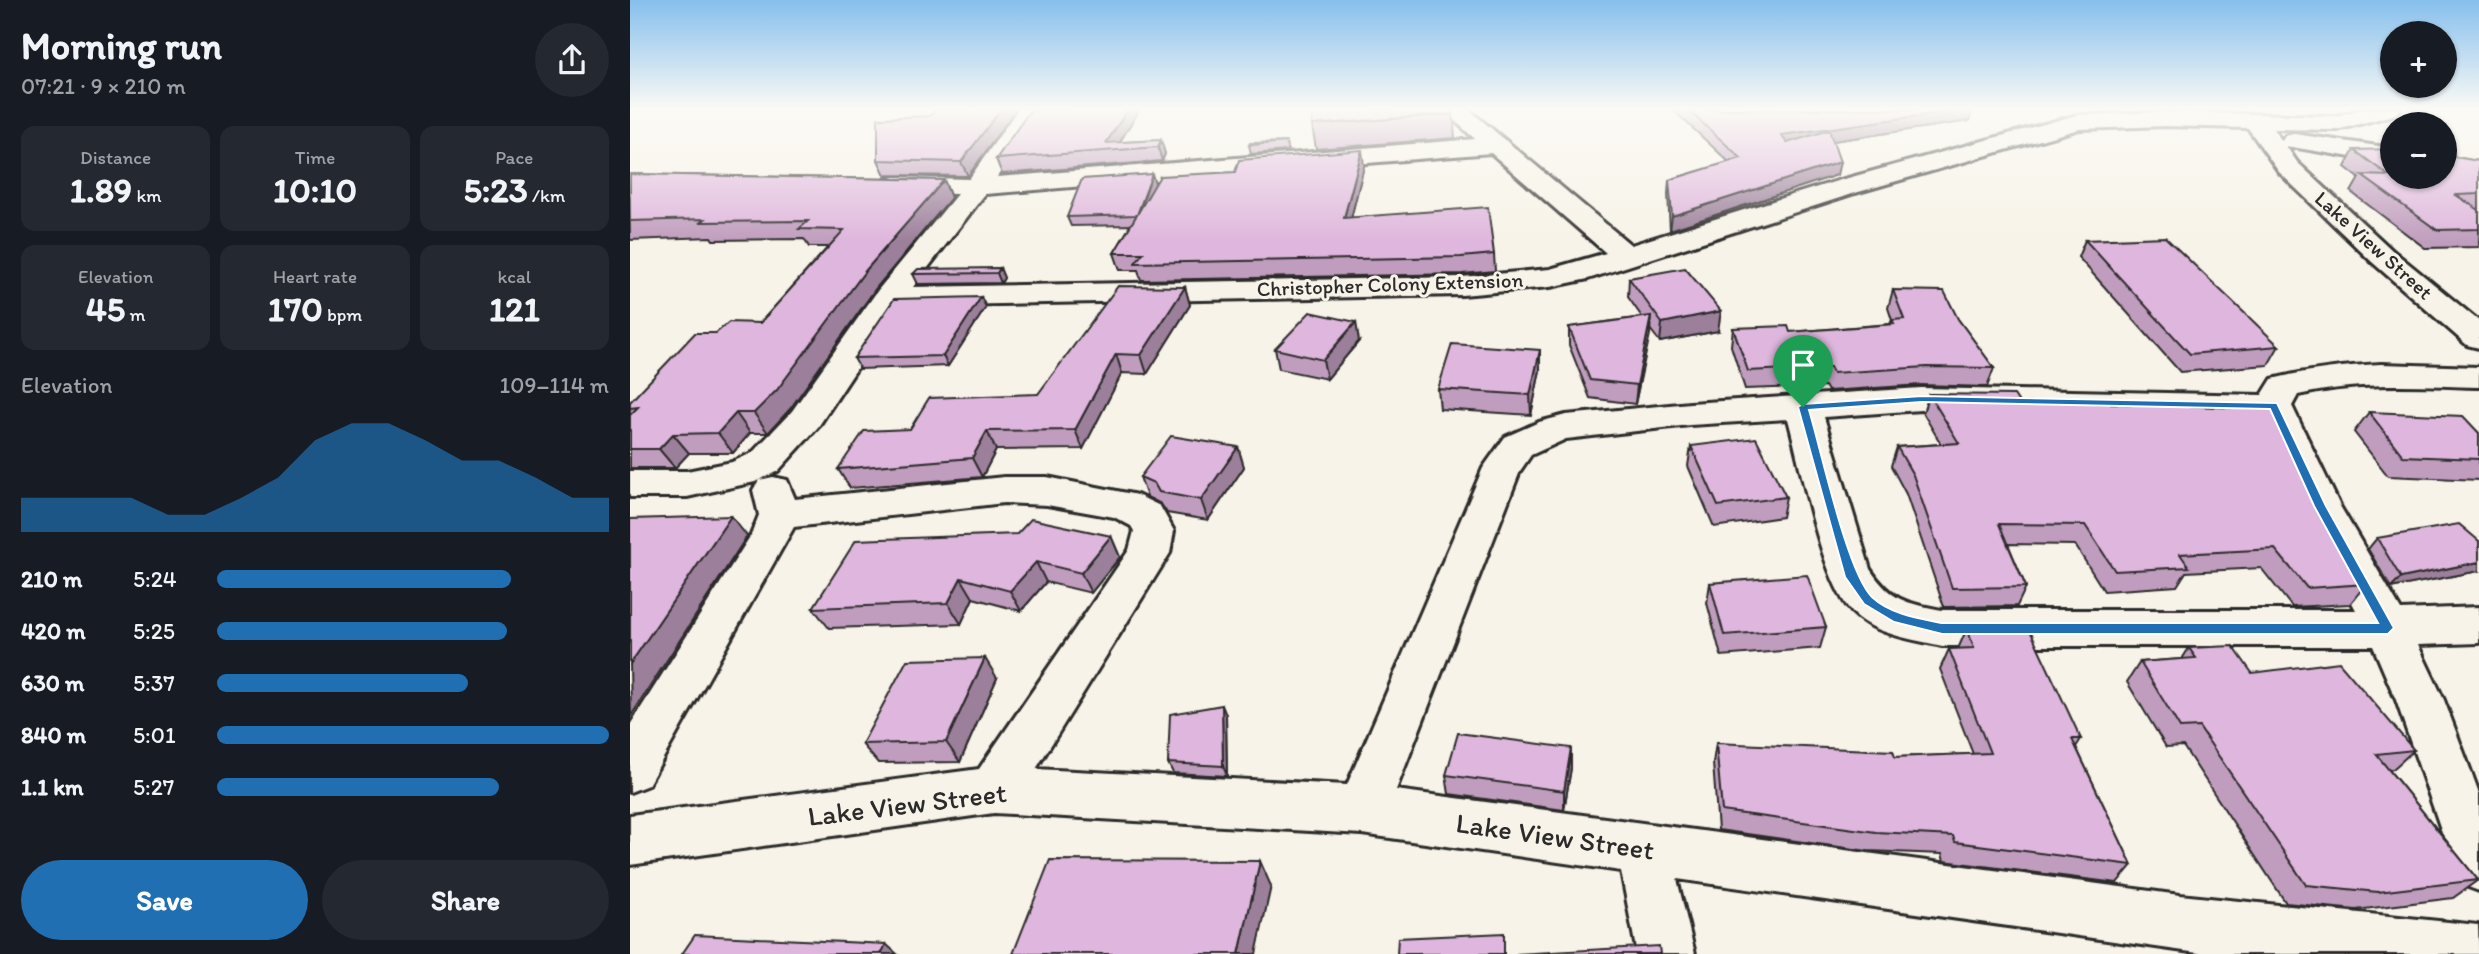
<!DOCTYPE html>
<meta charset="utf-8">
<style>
body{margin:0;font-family:Itim,sans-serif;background:#242831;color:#f1f3f6;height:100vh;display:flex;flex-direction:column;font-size:26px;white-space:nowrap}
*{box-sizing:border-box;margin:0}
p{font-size:23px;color:#9ea1a6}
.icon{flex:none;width:38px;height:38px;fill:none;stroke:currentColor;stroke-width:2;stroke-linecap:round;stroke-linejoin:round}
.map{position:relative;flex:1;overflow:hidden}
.details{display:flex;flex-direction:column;background:#171b24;width:630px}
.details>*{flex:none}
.fabs{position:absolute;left:1750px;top:21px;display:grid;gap:14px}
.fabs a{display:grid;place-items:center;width:77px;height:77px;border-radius:50%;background:#171b24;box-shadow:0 2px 5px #0004;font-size:35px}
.pin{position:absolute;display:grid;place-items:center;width:60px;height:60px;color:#fff;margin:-72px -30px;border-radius:50% 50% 50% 0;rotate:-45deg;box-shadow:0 0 7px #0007}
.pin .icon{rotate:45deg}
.round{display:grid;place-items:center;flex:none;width:74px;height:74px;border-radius:37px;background:#242831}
.overview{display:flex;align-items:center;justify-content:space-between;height:119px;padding:0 21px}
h1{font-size:38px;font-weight:700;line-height:52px}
.metrics{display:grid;grid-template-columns:repeat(3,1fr);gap:10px;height:119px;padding:7px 21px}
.metrics div{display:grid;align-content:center;border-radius:14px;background:#242831;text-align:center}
.metrics b{font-size:35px;font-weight:700}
.metrics small{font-size:19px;font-weight:400}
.metrics p{font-size:19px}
.chart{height:196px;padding:14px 21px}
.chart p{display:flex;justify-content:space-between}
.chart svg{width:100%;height:126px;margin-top:7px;fill:#1f6fb2;opacity:.7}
.button{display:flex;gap:14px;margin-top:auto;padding:14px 21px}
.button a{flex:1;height:80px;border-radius:42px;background:#1f6fb2;color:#fff;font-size:28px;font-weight:700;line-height:80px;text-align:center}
.button a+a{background:#242831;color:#f1f3f6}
ul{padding:0 21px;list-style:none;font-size:23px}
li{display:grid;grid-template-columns:112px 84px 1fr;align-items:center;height:52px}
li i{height:18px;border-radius:9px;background:#1f6fb2}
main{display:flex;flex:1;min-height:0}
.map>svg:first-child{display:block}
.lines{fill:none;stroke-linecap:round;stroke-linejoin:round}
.minor-casing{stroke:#2b2b2b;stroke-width:6}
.minor{fill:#f7f3e8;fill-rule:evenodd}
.wall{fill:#c09dbe;stroke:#2b2b2b;stroke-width:2}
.shaded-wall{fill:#9c7f9b;stroke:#2b2b2b;stroke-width:2}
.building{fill:#dfb6dd;stroke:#2b2b2b;stroke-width:2}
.route{fill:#1f6fb2;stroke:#fff;stroke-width:2;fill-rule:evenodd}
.labels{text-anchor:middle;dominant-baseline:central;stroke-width:6;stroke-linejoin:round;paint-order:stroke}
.far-street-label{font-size:21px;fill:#2b2b2b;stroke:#f7f3e8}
.near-street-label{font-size:28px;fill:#2b2b2b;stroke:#f7f3e8}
</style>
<main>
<section class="details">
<div class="overview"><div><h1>Morning run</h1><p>07:21 · 9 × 210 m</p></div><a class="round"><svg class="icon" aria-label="share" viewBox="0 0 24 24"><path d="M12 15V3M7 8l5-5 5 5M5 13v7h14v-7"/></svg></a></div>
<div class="metrics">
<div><p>Distance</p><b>1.89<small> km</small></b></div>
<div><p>Time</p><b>10:10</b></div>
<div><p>Pace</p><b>5:23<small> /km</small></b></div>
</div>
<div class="metrics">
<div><p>Elevation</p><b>45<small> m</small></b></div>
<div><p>Heart rate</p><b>170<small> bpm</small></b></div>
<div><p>kcal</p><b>121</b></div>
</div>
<div class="chart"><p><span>Elevation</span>109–114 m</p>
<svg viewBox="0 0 160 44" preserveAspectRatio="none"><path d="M0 44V32L10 32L20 32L30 32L40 38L50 38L60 32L70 25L80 12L90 6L100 6L110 12L120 19L130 19L140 25L150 32L160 32V44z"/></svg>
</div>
<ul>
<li><b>210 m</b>5:24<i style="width:75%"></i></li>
<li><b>420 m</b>5:25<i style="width:74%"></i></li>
<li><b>630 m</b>5:37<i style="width:64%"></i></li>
<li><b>840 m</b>5:01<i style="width:100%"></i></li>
<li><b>1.1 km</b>5:27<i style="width:72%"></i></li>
</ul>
<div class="button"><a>Save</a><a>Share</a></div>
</section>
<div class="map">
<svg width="1849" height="954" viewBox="0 0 1849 954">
<rect width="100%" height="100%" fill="#f7f3e8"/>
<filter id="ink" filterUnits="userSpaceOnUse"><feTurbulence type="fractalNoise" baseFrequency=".0143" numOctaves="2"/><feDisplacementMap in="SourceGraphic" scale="14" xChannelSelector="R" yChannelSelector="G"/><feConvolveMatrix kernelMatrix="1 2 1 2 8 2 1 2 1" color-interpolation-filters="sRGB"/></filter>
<g filter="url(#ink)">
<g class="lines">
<!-- minor casing -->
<g class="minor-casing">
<g id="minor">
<path d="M388,109H412L367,177L845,139L812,109H838L1001,245L1207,181L1447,115L1535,112L1706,116L1732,109H1770L1766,114L1707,130L1643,129L1652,141L1655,136L1664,134L1762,148V164L1656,146L1667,162L1762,250L1849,321V348L1837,345L1742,262L1649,172L1618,128L1535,126L1449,129L1225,193L958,279L920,287L832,295L268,306L188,427L148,471L125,482L57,497H0V471H57L102,462L122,453L162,411L248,290L327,194L265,193L256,191L252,185L256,179L265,177L339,179ZM861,153L976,253L920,269L832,277L283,287L355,194Z"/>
<path d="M1751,364L1849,367V387C1789,385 1727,381 1668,395L1662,406L1710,506L1771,610L1849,607V643L1788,645L1814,700L1849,793V891L1830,884L1766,700L1743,646H1312C1283,639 1244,635 1222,612C1191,579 1171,466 1158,419L1060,425L936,439L901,455L890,471L766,790L1550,895L1848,925L1849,954H1575L1047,879L1065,954H1007L991,871L732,834L364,813L0,865V815L349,769L499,550L504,531L501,526L484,517L417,505L374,503L164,527L18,785L0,792V725L121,535L129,515L123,490L129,480L143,477L157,480L165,499L374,477H417L507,495L530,506L544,531L540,553L406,769L717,785L853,468L875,437L909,422L936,415L1060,403L1291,388L1632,395L1642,379C1678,370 1713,366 1751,364ZM1291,410L1631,417L1670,506L1726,610H1312C1276,603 1261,601 1240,569L1194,417Z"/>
</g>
</g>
<!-- minor -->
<use href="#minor" class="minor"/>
</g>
<!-- wall -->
<g class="wall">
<polygon points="386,109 338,176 255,175 248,160 300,116"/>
<polygon points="1042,109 1343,109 1339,121 1203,141 1207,175 1040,230 1038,194 1039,180 1099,162"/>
<polygon points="823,114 825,138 686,149 682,125"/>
<polygon points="531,140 535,154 532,161 372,174 366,159 490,142"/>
<polygon points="656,142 658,151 621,154 619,145"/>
<polygon points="1724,150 1825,157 1849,161 1849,247 1795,248 1721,192 1729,178 1715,167"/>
<polygon points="734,166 721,217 864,254 865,271 832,274 511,280 508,270 490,270 484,253 501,225 441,226 437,217 525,183 524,187"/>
<polygon points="0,174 314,180 321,198 246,288 160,409 138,433 120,433 103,453 59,453 45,468 0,468 0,402 86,333 130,323 198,247 179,247 174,239 83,240 81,237 0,240"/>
<polygon points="1455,240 1649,346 1638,365 1550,372 1448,257"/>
<polygon points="370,268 374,278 371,283 288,284 283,274"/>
<polygon points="999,278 1088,331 1030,342 1020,329 1005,404 960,398 939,345 939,327 1012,317 998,297"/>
<polygon points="555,287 560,305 517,374 492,373 453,449 366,450 352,477 220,488 208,469 280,429 408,394"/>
<polygon points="1263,290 1328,319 1364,368 1357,387 1291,385 1198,391 1195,386 1115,389 1101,346 1103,328 1160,332 1260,324 1262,320 1258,308"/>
<polygon points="356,307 318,366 230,369 224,358"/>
<polygon points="729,341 697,379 649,369 645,349"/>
<polygon points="910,370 901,415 810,409 808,389"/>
<polygon points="1299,394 1390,404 1459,402 1681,488 1736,584 1720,604 1662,607 1631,568 1556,572 1547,586 1474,591 1445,545 1378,544 1396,587 1387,606 1314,607 1276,494 1261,466 1267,447 1311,444 1293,413"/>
<polygon points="1739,412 1849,433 1849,480 1758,476 1724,432"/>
<polygon points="1061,446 1156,497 1152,517 1084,527 1058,466"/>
<polygon points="608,447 614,467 578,520 537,513 531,504 517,497 510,477"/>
<polygon points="481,536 490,557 461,593 416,582 391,611 343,598 331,624 199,628 183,608"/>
<polygon points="1747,538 1849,541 1849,571 1761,588 1738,549"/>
<polygon points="1080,583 1196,627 1190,648 1091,656 1077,603"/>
<polygon points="1337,628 1451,739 1446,747 1502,865 1487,883 1314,861 1312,854 1238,851 1088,830 1083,763 1086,743 1265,757 1343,754 1310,669 1319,649 1328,649"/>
<polygon points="1559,648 1622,673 1784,750 1763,769 1759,770 1848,880 1823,898 1726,910 1656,903 1553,746 1536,747 1497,682 1510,662 1552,659"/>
<polygon points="367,678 330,762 248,763 232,744"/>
<polygon points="596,715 597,776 543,773 538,763"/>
<polygon points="941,748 941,768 934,810 819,794 816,775"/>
</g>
<!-- shaded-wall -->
<g class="shaded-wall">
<polygon points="371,109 386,109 338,176 331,162"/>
<polygon points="498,109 510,109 485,150 476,143"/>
<polygon points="1338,109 1343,109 1339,121 1148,149 1151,135"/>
<polygon points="531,140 535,154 532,161 528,147"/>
<polygon points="732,150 734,166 717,235 714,218"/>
<polygon points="1210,162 1207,175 1040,230 1042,216"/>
<polygon points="522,174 525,183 511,225 508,215"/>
<polygon points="314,180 321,198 246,288 160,409 138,433 124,413 236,270"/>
<polygon points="370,268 374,278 371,283 367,273"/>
<polygon points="555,287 560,305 517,374 511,355"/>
<polygon points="351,297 356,307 318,366 313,356"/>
<polygon points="1091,311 1088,331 1030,342 1032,323"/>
<polygon points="1021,316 1020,334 1005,404 1007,385"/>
<polygon points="726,322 729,341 697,379 693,360"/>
<polygon points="910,350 910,370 901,415 900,395"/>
<polygon points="486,354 492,373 453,449 445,430"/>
<polygon points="106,413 120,433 103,453 88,433"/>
<polygon points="357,431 366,450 352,477 342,458"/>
<polygon points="43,434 59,453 45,468 29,449"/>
<polygon points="608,447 614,467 578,520 571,500"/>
<polygon points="101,516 117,536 1,716 0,664"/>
<polygon points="481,536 490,557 461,593 451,573"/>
<polygon points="406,562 416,582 391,611 380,591"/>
<polygon points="1849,562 1849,571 1761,588 1771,578"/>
<polygon points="331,578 343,598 331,624 318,603"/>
<polygon points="355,658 367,678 330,762 316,742"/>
<polygon points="592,705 596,715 597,776 593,766"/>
<polygon points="941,748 941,768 934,810 934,791"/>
<polygon points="630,861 641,886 626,954 609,954"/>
<polygon points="256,944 267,954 251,954"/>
</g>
<!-- building -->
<g class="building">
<polygon points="306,109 371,109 331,162 248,160 248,118 300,116"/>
<polygon points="401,109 498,109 476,143 531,140 528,147 366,159"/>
<polygon points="683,109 822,109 823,114 682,125"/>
<polygon points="1057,109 1338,109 1151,135 1157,143 1199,130 1210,162 1042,216 1039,180 1111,158"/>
<polygon points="656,142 619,145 620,143"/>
<polygon points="1815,148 1823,148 1825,157 1849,161 1849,194 1826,195 1849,210 1849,229 1807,230 1731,175 1759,176 1724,150 1762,149 1762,177 1815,177"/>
<polygon points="732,150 714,218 858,207 864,254 831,257 505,263 513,253 484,253 530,176 605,172 609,160"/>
<polygon points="0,174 314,180 236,270 147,390 124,413 106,413 88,433 43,434 29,449 0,449 0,415 8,407 0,408 0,402 65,333 86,333 99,322 130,323 214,230 169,229 178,221 71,222 75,219 0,221"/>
<polygon points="522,174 507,215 437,217 452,179"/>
<polygon points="1535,237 1649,346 1560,354 1455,240"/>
<polygon points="370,268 367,273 283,274 288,269"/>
<polygon points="1055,268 1091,311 1032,323 999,278"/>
<polygon points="488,286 555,287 511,355 486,354 445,430 357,431 342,458 208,469 234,431 280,429 299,398 408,394"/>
<polygon points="1263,290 1314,291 1328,319 1364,368 1297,367 1203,373 1200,367 1118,371 1103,328 1158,326 1160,332 1264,324 1262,320 1274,319"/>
<polygon points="351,297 313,356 224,358 264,299"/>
<polygon points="680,312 726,322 693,360 645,349"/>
<polygon points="1021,316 1007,385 960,380 939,327"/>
<polygon points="822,344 910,350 900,395 808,389"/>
<polygon points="1299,394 1384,395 1390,404 1459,399 1459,402 1643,409 1681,488 1736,584 1677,588 1645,549 1550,554 1559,567 1485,571 1455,525 1369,524 1396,587 1322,588 1283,475 1267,447 1329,443"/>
<polygon points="1739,412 1833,416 1849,433 1849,459 1773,456"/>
<polygon points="541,436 608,447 571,500 529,492 524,483 510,477"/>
<polygon points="1126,438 1156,497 1088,506 1061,446"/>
<polygon points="101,516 0,664 0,519"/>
<polygon points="401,519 481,536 451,573 406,562 380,591 331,578 318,603 183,608 226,540 387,534"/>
<polygon points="1829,524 1849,541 1849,562 1771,578 1747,538"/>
<polygon points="1177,575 1196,627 1094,635 1080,583"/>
<polygon points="1337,628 1399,628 1451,739 1442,739 1502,865 1325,842 1323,836 1246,832 1092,811 1086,743 1263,751 1265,757 1360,753 1319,649 1344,648"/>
<polygon points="1603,646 1622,673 1709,662 1784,750 1746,754 1848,880 1748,892 1676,885 1569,727 1550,728 1510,662 1566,658 1559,648"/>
<polygon points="355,658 316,742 232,744 277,660"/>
<polygon points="592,705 593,766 538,763 540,714"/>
<polygon points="828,733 941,748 934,791 816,775"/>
<polygon points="420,860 630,861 609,954 383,954"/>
<polygon points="874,933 874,954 767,954 768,938"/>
<polygon points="65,935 256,944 251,954 52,954"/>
<polygon points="1029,946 1030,954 886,954"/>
</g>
</g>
<!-- sky -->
<linearGradient id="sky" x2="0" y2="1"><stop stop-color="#86bfed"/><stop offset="0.45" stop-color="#fbfaf5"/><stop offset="1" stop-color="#fbfaf5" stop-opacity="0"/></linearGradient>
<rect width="1849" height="242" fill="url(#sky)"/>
<!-- route -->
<path class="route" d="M1292,396L1647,403L1696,506L1764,628L1758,634H1312L1264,622L1234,604L1215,577L1168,407L1173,404ZM1292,402L1640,409L1684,506L1748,623H1312C1288,618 1260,614 1242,597C1217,572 1191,449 1179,410Z"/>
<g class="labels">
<!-- far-street labels -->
<g class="far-street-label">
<text transform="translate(1744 245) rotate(42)">Lake View Street</text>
<text transform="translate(760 284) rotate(-2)">Christopher Colony Extension</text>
</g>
<!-- near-street labels -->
<g class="near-street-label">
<text transform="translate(277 804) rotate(-7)">Lake View Street</text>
<text transform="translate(925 836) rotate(8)">Lake View Street</text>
</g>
</g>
</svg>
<div class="fabs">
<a>+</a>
<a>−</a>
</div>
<div class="pin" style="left:1173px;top:407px;background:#1e9e55"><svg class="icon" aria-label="arrive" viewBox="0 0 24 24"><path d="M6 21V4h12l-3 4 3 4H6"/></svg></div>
</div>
</main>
